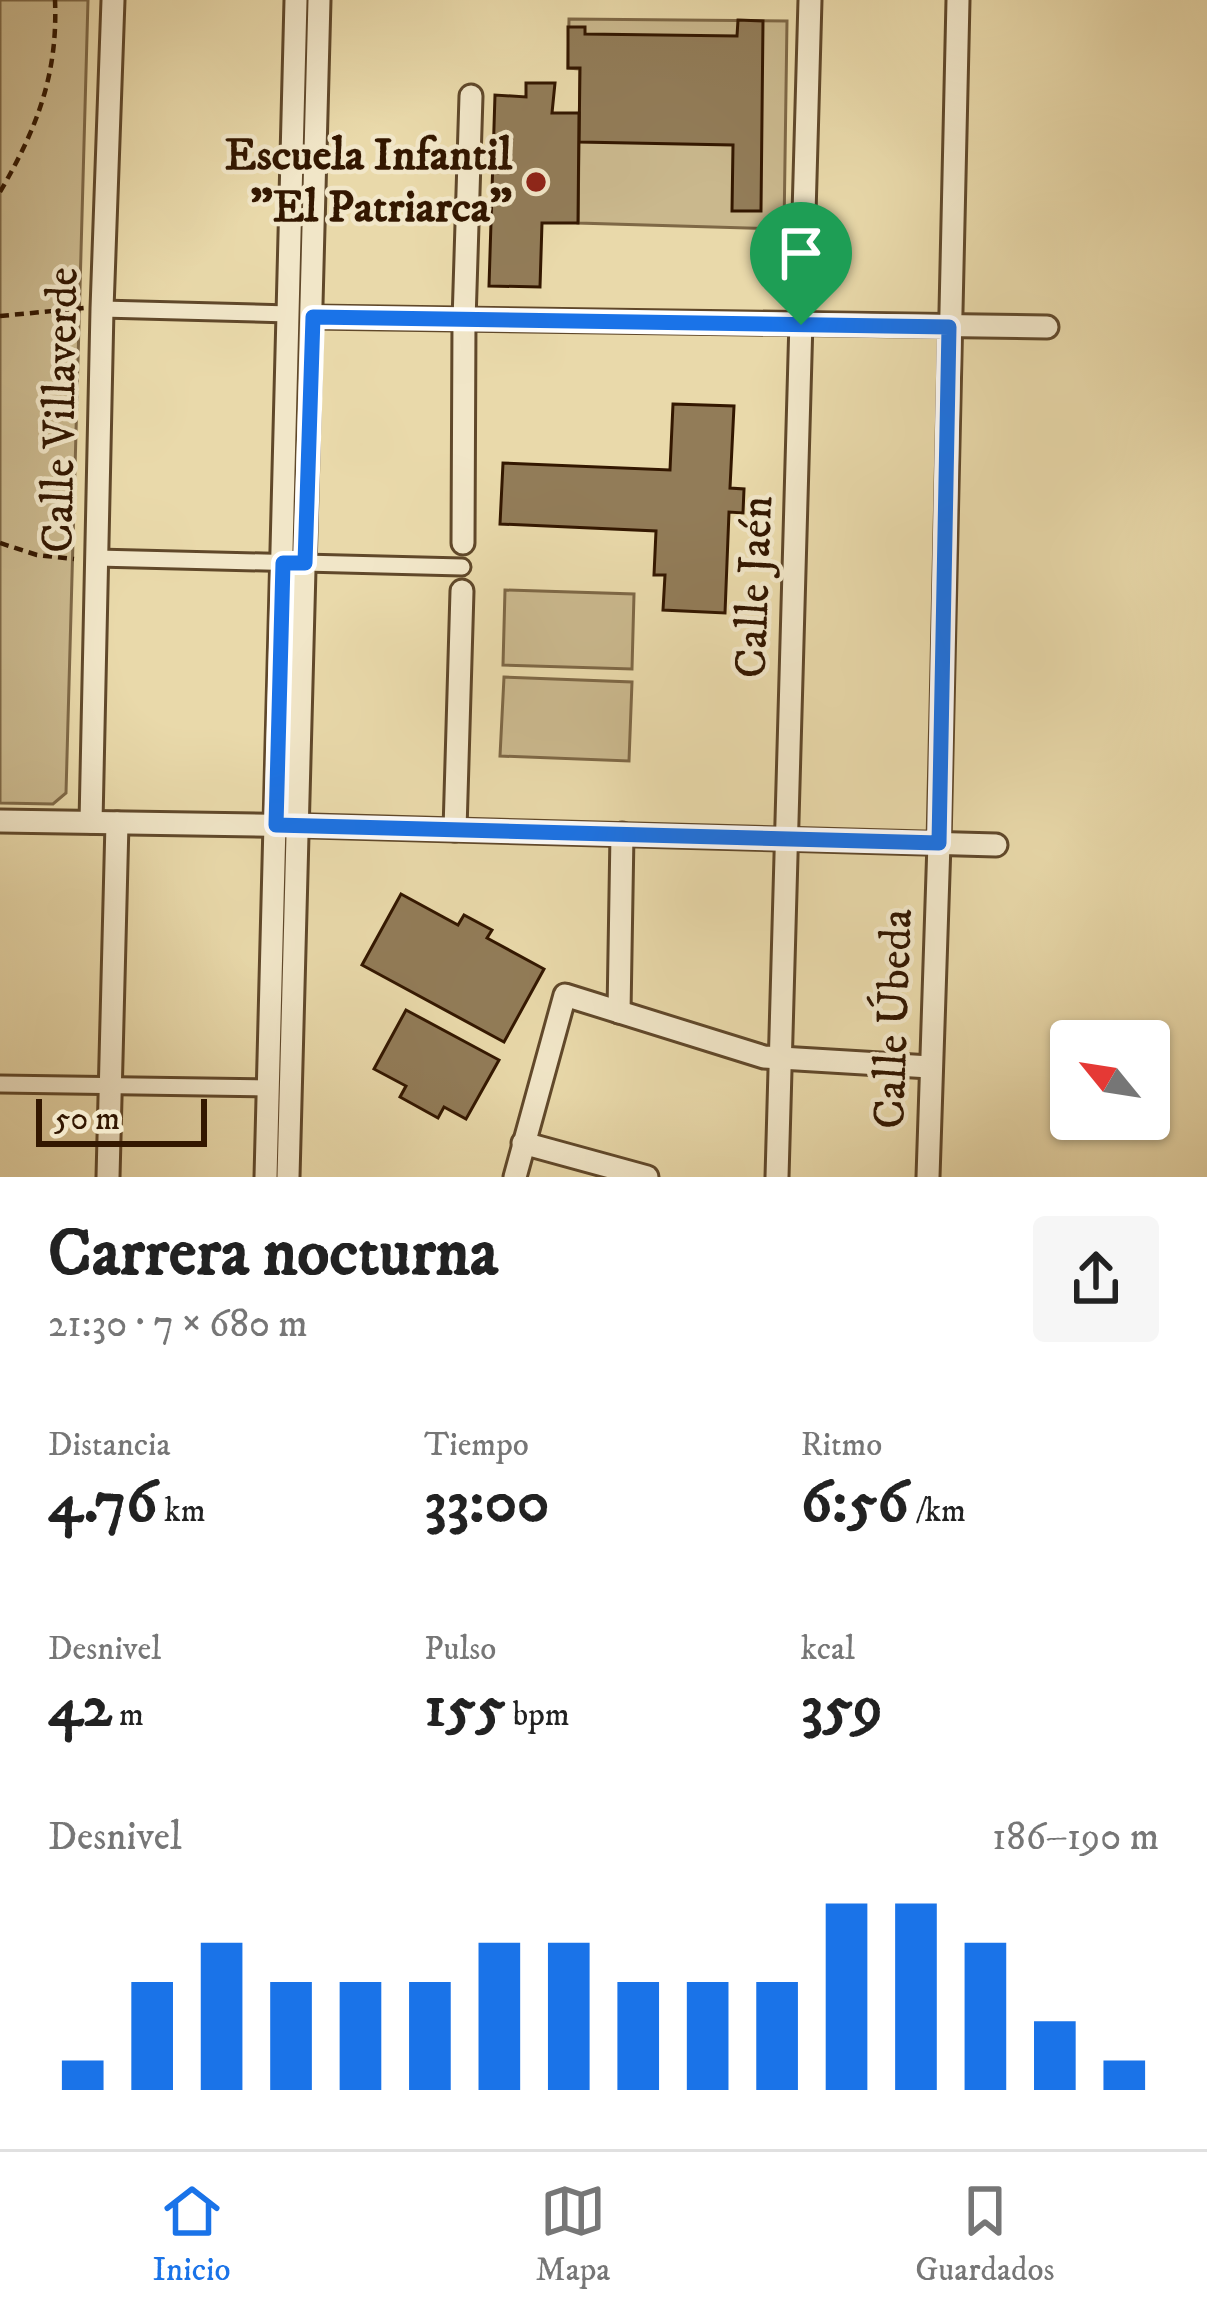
<!DOCTYPE html>
<html lang="es">
<meta charset="utf-8">
<style>
body{margin:0;font-family:"IM FELL DW Pica",serif;background:#f6f6f6;color:#222;height:100vh;display:flex;flex-direction:column;font-size:45px;white-space:nowrap}
*{box-sizing:border-box;margin:0}
p{font-size:39px;color:#767676}
.icon{flex:none;width:66px;height:66px;fill:none;stroke:currentColor;stroke-width:2;stroke-linecap:round;stroke-linejoin:round}
.map{position:relative;height:1177px;overflow:hidden}
.drawer{display:flex;flex-direction:column;background:#fff;flex:1}
.drawer>*{flex:none}
.needle{width:78px;rotate:300deg}
.fabs{position:absolute;left:1050px;top:1020px;display:grid;gap:24px}
.fabs a{display:grid;place-items:center;width:120px;height:120px;border-radius:12px;background:#fff;box-shadow:0 3px 9px #0004;font-size:60px}
.scale{position:absolute;left:36px;bottom:30px;width:171px;box-sizing:border-box;padding-left:12px;border:6px solid #331700;border-top:0;font-size:33px;line-height:42px;white-space:nowrap;color:#331700;-webkit-text-stroke:9px #f1e6c8;paint-order:stroke}
.pin{position:absolute;display:grid;place-items:center;width:102px;height:102px;color:#fff;margin:-123px -51px;border-radius:50% 50% 50% 0;rotate:-45deg;box-shadow:0 0 12px #0007}
.pin .icon{rotate:45deg}
.round{display:grid;place-items:center;flex:none;width:126px;height:126px;border-radius:12px;background:#f6f6f6}
.head{display:flex;align-items:center;justify-content:space-between;height:204px;padding:0 48px}
h1{font-size:66px;font-weight:700;line-height:90px}
.figures{display:grid;grid-template-columns:repeat(3,1fr);gap:18px;height:204px;padding:12px 48px}
.figures div{display:grid;align-content:center}
.figures b{font-size:60px;font-weight:700}
.figures small{font-size:33px;font-weight:400}
.figures p{font-size:33px}
.chart{height:336px;padding:24px 48px}
.chart p{display:flex;justify-content:space-between}
.chart svg{width:100%;height:216px;margin-top:12px;stroke:#1a73e8;stroke-width:6}
.dock{display:flex;justify-content:space-around;align-items:center;height:168px;border-top:3px solid #e0e0e0;background:#fff;font-size:33px;color:#767676}
.dock a{display:grid;justify-items:center;gap:6px}
.dock .active{color:#1a73e8}
.map>svg:first-child{display:block}
.green{fill:#cab88d;stroke:#7e6846;stroke-width:3}
.building{fill:#927c58;stroke:#331700;stroke-width:3}
.lines{fill:none;stroke-linecap:round;stroke-linejoin:round}
.pedestrian-casing{stroke:#60482a;stroke-width:21}
.minor-casing{stroke:#60482a;stroke-width:27}
.path{stroke:#331700;stroke-width:4.5;stroke-dasharray:9 6;stroke-linecap:butt}
.pedestrian{stroke:#f1e6c8;stroke-width:15}
.minor{stroke:#f1e6c8;stroke-width:21}
.route-casing{stroke:#fff;stroke-width:24}
.route{stroke:#1a73e8;stroke-width:15}
.poi-dot{fill:#8f2418;stroke:#f1e6c8;stroke-width:4.5}
.labels{text-anchor:middle;dominant-baseline:central;stroke-width:9;stroke-linejoin:round;paint-order:stroke}
.poi-label{font-size:45px;font-weight:bold;fill:#331700;stroke:#f1e6c8;text-anchor:end}
.street-label{font-size:45px;fill:#331700;stroke:#f1e6c8}
</style>
<div class="map">
<svg width="1207" height="1177" viewBox="0 0 1207 1177">
<rect width="100%" height="100%" fill="#e9d9aa"/>
<filter id="stains"><feTurbulence type="fractalNoise" baseFrequency=".00167" numOctaves="4"/><feColorMatrix values="0 0 0 0 .2 0 0 0 0 .09 0 0 0 0 .02 0 0 0 .5 -.17"/></filter>
<radialGradient id="worn" r=".72"><stop offset=".6" stop-color="#630" stop-opacity="0"/><stop offset="1" stop-color="#630" stop-opacity=".3"/></radialGradient>
<!-- green -->
<g class="green">
<polygon points="0,0 88,0 66,793 53,804 0,803"/>
<polygon points="569,19 787,21 784,229 578,223 580,69 568,68"/>
<polygon points="505,590 634,594 632,669 503,665"/>
<polygon points="504,677 632,682 629,761 500,756"/>
</g>
<!-- building -->
<g class="building">
<polygon points="738,20 763,21 761,211 732,211 733,145 579,142 580,68 568,68 568,27 585,27 585,34 737,36"/>
<polygon points="526,83 555,83 552,113 579,113 578,223 542,223 540,287 489,286 495,95 526,97"/>
<polygon points="673,404 734,406 730,488 744,489 743,513 729,512 725,613 663,610 665,575 654,575 656,531 500,524 503,463 670,470"/>
<polygon points="401,894 458,925 464,915 492,930 487,938 544,969 504,1042 362,965"/>
<polygon points="406,1010 499,1060 466,1119 444,1107 438,1118 400,1097 406,1086 374,1069"/>
</g>
<g class="lines">
<!-- pedestrian casing -->
<g class="pedestrian-casing">
<g id="pedestrian">
<polyline points="102,309 289,314"/>
<polyline points="97,558 462,567"/>
<polyline points="0,1084 268,1088"/>
</g>
</g>
<!-- minor casing -->
<g class="minor-casing">
<g id="minor">
<polyline points="313,317 1047,327"/>
<polyline points="463,543 464,321 471,96"/>
<polyline points="0,821 312,826 996,845"/>
<polyline points="91,822 102,309 113,0"/>
<polyline points="455,830 462,591"/>
<polyline points="619,1012 622,834"/>
<polyline points="523,1143 647,1177"/>
<polyline points="108,1177 117,823"/>
<polyline points="266,1177 296,0"/>
<polyline points="288,1177 319,0"/>
<polyline points="515,1177 565,995 764,1057 930,1067"/>
<polyline points="777,1177 810,0"/>
<polyline points="928,1177 939,843 958,0"/>
</g>
</g>
<!-- path -->
<g class="path">
<path d="M0,192C37,128 58,75 55,0"/>
<polyline points="0,316 84,308"/>
<polyline points="0,543 37,555 74,559"/>
</g>
<!-- pedestrian -->
<use href="#pedestrian" class="pedestrian"/>
<!-- minor -->
<use href="#minor" class="minor"/>
</g>
<g class="lines">
<!-- route casing -->
<g class="route-casing">
<polygon id="route" points="313,317 949,327 939,843 276,825 283,563 305,563"/>
</g>
<!-- route -->
<use href="#route" class="route"/>
</g>
<!-- markers -->
<circle class="poi-dot" cx="536" cy="182" r="12"/>
<g class="labels">
<!-- poi labels -->
<g class="poi-label">
<text x="512" y="156">Escuela Infantil<tspan x="512" dy="52">"El Patriarca"</tspan></text>
</g>
<!-- street labels -->
<g class="street-label">
<text transform="translate(61 410) rotate(-89)">Calle Villaverde</text>
<text transform="translate(755 587) rotate(-88)">Calle Jaén</text>
<text transform="translate(894 1019) rotate(-88)">Calle Úbeda</text>
</g>
</g>
<rect width="100%" height="100%" filter="url(#stains)"/>
<rect width="100%" height="100%" fill="url(#worn)"/>
</svg>
<div class="fabs">
<a><svg class="needle" viewBox="-14 -14 28 28"><path d="M0-13l5 13h-10z" fill="#e53935"/><path d="M0 13l5-13h-10z" fill="#767676"/></svg></a>
</div>
<div class="scale">50 m</div>
<div class="pin" style="left:801px;top:325px;background:#1e9e55"><svg class="icon" aria-label="arrive" viewBox="0 0 24 24"><path d="M6 21V4h12l-3 4 3 4H6"/></svg></div>
</div>
<section class="drawer">
<div class="head"><div><h1>Carrera nocturna</h1><p>21:30 · 7 × 680 m</p></div><a class="round"><svg class="icon" aria-label="share" viewBox="0 0 24 24"><path d="M12 15V3M7 8l5-5 5 5M5 13v7h14v-7"/></svg></a></div>
<div class="figures">
<div><p>Distancia</p><b>4.76<small> km</small></b></div>
<div><p>Tiempo</p><b>33:00</b></div>
<div><p>Ritmo</p><b>6:56<small> /km</small></b></div>
</div>
<div class="figures">
<div><p>Desnivel</p><b>42<small> m</small></b></div>
<div><p>Pulso</p><b>155<small> bpm</small></b></div>
<div><p>kcal</p><b>359</b></div>
</div>
<div class="chart"><p><span>Desnivel</span>186–190 m</p>
<svg viewBox="0 0 160 44" preserveAspectRatio="none"><path d="M5 44V38M15 44V22M25 44V14M35 44V22M45 44V22M55 44V22M65 44V14M75 44V14M85 44V22M95 44V22M105 44V22M115 44V6M125 44V6M135 44V14M145 44V30M155 44V38"/></svg>
</div>
</section>
<nav class="dock">
<a class="active"><svg class="icon" aria-label="home" viewBox="0 0 24 24"><path d="M3 11l9-7 9 7M6 9v11h12V9"/></svg>Inicio</a>
<a><svg class="icon" aria-label="map" viewBox="0 0 24 24"><path d="M3 6l6-2 6 2 6-2v14l-6 2-6-2-6 2zM9 4v14M15 6v14"/></svg>Mapa</a>
<a><svg class="icon" aria-label="saved" viewBox="0 0 24 24"><path d="M7 4h10v16l-5-4-5 4z"/></svg>Guardados</a>
</nav>
